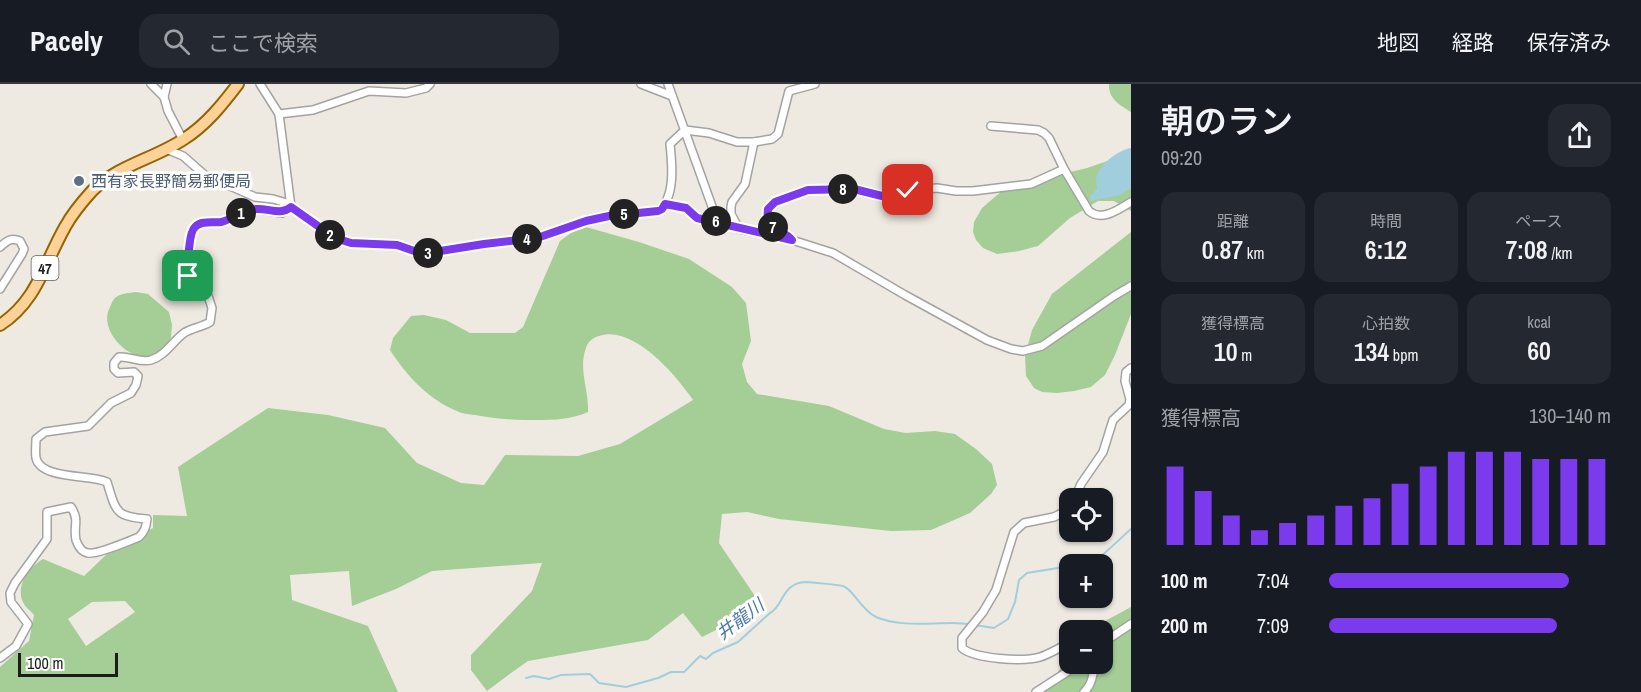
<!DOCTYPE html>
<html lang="ja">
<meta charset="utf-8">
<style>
body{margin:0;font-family:"Archivo Narrow","Noto Sans JP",sans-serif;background:#242831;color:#f1f3f6;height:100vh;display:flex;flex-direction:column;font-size:22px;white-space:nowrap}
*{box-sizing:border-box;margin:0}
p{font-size:20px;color:#9ea1a6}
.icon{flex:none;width:33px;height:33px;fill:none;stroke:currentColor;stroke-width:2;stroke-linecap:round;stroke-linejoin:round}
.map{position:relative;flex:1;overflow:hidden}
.details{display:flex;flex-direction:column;background:#171b24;width:510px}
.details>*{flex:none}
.fabs{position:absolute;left:1059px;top:404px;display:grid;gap:12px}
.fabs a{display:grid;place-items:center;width:54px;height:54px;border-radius:12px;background:#171b24;box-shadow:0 2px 4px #0004;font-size:30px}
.scale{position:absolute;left:18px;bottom:15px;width:100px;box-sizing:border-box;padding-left:6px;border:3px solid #1c1c1c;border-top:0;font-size:16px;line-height:21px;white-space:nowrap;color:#1c1c1c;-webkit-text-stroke:4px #fff;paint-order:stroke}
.pin{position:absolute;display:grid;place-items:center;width:51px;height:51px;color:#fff;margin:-26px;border-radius:12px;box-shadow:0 3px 9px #0006}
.km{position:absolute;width:30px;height:30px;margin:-15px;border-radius:50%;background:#222;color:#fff;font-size:16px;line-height:30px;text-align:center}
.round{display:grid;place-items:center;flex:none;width:63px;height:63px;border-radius:18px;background:#242831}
.headline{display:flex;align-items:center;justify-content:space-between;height:102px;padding:0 30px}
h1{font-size:33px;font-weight:600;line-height:45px}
.metrics{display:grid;grid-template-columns:repeat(3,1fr);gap:9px;height:102px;padding:6px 30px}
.metrics div{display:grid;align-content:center;border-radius:15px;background:#242831;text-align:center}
.metrics b{font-size:26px;font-weight:600}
.metrics small{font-size:16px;font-weight:400}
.metrics p{font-size:16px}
.chart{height:168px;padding:12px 30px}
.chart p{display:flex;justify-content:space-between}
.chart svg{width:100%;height:108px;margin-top:6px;stroke:#7c3aed;stroke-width:6}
ul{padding:0 30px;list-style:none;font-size:20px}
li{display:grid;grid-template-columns:96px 72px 1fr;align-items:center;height:45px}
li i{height:15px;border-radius:8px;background:#7c3aed}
header{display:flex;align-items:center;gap:36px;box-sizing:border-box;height:84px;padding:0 30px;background:#171b24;border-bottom:2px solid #363941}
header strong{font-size:28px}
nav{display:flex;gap:33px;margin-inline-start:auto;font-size:21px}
.search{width:420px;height:54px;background:#242831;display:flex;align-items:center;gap:15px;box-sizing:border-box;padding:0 21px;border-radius:18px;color:#9ea1a6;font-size:22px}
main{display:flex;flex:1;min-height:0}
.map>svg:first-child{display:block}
.forest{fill:#a5cd96;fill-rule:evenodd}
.water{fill:#a1cedc}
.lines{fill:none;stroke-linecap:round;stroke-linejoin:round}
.stream{stroke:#a1cedc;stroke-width:2}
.minor-casing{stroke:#a3a3a3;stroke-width:10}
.primary-casing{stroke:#946500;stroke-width:14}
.minor{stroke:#fff;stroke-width:7}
.primary{stroke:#fcd298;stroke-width:10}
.route-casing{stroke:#fff;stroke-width:12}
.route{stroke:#7c3aed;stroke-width:8}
.service-dot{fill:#5c6f8a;stroke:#fff;stroke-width:2}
.labels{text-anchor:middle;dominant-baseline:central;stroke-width:6;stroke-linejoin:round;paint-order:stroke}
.shield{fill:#fff;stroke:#606060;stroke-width:1.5}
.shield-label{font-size:15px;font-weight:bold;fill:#1c1c1c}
.service-label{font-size:16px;fill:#4e5e75;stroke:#fff;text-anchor:start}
.water-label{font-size:18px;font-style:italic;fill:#4979ac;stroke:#fff}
</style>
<header>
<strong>Pacely</strong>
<div class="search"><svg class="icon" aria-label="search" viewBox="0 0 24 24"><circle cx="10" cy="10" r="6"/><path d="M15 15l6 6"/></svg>ここで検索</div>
<nav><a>地図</a><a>経路</a><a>保存済み</a></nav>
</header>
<main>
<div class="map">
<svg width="1131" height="608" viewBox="0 0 1131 608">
<rect width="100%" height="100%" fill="#eeeae2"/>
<!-- forest -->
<g class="forest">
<path d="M1109,0H1131V28C1120,21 1108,15 1109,0Z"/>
<polygon points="1131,69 1131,127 1114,117 1098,117 1070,134 1038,162 1019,167 997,170 983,164 976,156 973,148 974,138 982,124 1003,106 1037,96 1087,84"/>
<path d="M586,143L639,158L689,175L732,203L746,219L751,257L742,280L747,298L757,310L829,322L884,345L906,349L935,347L955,350L976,365L992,380L997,401L991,410L970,429L931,446L891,447L779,435L747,428L722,430L719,459L757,515L724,542L702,553L683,529L648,556L528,577L511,589L487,607L471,586V571L532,507L542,479L432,487L396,505L352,522L349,487L290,491L292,516L368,542L398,608H0V583L29,557L34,531C31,527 26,524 24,520C14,503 29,483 43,475L84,492L109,468L153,444V431L187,432L178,383L268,324L328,331L385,344L417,379L461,399L484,401L505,371L578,372L620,360L693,316C676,291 633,240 599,252C593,254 588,257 586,264C578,285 589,306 588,328C568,337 547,336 525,336C508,336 492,334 475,331C469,330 462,330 457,327C429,316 406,291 390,266L393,254L411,232L424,231L446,236L470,249H515L523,243L560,157L571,149ZM125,517L135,528L86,562L68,535L92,518Z"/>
<polygon points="1131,148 1131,230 1115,271 1105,291 1091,303 1074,307 1057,309 1042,308 1034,304 1026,292 1025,272 1032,246 1052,210"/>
<path d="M136,208L148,210L169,228L172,241L171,253L165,269C156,271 145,274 136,271C118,265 100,241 110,223C112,219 113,214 118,212C123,209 130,209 136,208Z"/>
<polygon points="1131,523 1131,608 1044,608 1069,572 1070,579 1102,579 1102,546 1092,546 1096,542"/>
</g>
<!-- water -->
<path class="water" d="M1131,64V104L1120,111L1091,117L1090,112L1097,105C1097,101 1096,98 1096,95C1098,81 1118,66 1131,64Z"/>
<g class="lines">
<!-- stream -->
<g class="stream">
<polyline points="1083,480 1096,477 1131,445"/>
<path d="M526,594L534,592L549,595L561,591L590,590L599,599L626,603L658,594L671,588H684L700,572L706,575L713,569L738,558L770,529C784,522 781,499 806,498C810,498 839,501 843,502C844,502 849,506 850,507C858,515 865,528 876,533C900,543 927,539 953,539C967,539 980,542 994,544L1008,535L1015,518L1019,496L1027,489L1070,482"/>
</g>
<!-- minor casing -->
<g class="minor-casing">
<g id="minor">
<polyline points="151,0 164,13 168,27 183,56"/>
<path d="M260,0L279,30L291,123L335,154L351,159L397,161L421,169H428L484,160L537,155L586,137L609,132L658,127C676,114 672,79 670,60L685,46L709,49L737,58H754L772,55L778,50L789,7L815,0"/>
<polyline points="641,0 672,12"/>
<polyline points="668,0 714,128 722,138"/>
<polyline points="164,13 167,0"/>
<polyline points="279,30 313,26 369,7 406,9 426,4 430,0"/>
<path d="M991,42L1038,46L1044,49L1049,54L1064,85L1089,127C1102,138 1119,125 1131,118"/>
<polyline points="166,65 183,72 207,93 221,98 255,113 273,115 290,120"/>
<polyline points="665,120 686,124 697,134 722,138 739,145 792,156 833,169 905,211 987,256 1011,265 1023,267 1042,262 1114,212 1131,202"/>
<polyline points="739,145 731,130 731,123 732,118 745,100 754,58"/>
<polyline points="791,154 786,150 774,145 767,132 768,125 775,118 808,106 854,105 882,112 892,112 908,106 937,104 956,107 973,107 1031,100 1064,85"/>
<path d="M0,163C7,157 11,153 20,157L24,165L22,170L0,205"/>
<polyline points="1075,414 1081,400 1103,368 1113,336 1129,321 1130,315 1125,297 1126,288 1131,284"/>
<path d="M1070,425L1054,433L1024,439L1014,448L996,506L983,528L962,554V564C975,575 1023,578 1040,573C1050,570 1060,563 1070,559"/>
<polyline points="1102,563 1107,556 1131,540"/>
<path d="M0,574L16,562L28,540L11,518L10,509L15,499L47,455V428L71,423C80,437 73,441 76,456C78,462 81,468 88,469C97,471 129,457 139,453C145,447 146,443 147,435C115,433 116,427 107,398C91,390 41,396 36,374C35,368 36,361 36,355L45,348L88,342L111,319L131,309L136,301L138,292L134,288L118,289L114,285V279L119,273C130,272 140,279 151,276C165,272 173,257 184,249C192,244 202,243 210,238L212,224L208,212L192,197L186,187L192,147L195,142L200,139L220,138L240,129L256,125L282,129L291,123"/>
<polyline points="1036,608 1067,588 1075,579"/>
<path d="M1084,608C1093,600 1092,590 1096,579"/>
</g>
</g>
<!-- primary casing -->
<g class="primary-casing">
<path id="primary" d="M0,241C37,217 44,180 65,143C72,130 82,118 92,107C118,81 154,75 184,55C206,41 222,21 238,0"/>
</g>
<!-- minor -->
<use href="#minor" class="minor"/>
<!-- primary -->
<use href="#primary" class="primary"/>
</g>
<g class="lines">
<!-- route casing -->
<g class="route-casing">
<path id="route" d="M188,192C185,183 188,174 189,165C190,158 190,148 195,143C201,136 213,139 221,138C233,135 243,126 256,125C269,124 280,132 291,123L335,154L351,159L397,161L420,169H428L484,160L537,154L586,137L609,132L658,127L662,125L665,120L686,124L697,134L792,156C782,144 765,148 768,125L775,118L808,106L854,105L882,112H892L908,106"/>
</g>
<!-- route -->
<use href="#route" class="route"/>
</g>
<!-- markers -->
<circle class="service-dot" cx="79" cy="97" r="6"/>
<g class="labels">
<!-- shield labels -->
<rect class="shield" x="31.5" y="172" width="27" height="24" rx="4.5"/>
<g class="shield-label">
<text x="45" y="184">47</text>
</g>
<!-- service labels -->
<g class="service-label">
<text x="91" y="97">西有家長野簡易郵便局</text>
</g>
<!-- water labels -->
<g class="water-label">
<text transform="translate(740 535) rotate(-37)">井龍川</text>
</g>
</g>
</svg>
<div class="fabs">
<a><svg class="icon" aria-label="locate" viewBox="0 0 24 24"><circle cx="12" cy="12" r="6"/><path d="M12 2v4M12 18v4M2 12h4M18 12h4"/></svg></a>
<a>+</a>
<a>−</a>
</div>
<div class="scale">100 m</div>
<div class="pin" style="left:188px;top:192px;background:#1e9e55"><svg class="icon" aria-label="arrive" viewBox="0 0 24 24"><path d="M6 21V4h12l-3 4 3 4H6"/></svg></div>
<div class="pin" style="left:908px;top:106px;background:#d93025"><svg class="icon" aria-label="check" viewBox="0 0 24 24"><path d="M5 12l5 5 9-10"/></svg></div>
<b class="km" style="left:241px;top:129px">1</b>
<b class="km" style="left:330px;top:151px">2</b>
<b class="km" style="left:428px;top:169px">3</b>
<b class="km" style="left:527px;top:155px">4</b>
<b class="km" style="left:624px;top:130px">5</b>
<b class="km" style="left:716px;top:137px">6</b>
<b class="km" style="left:773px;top:143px">7</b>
<b class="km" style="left:843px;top:105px">8</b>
</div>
<section class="details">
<div class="headline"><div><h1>朝のラン</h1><p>09:20</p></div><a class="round"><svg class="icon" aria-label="share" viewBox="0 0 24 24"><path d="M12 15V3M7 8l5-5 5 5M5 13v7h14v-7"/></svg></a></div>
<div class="metrics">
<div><p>距離</p><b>0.87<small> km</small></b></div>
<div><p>時間</p><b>6:12</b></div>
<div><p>ペース</p><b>7:08<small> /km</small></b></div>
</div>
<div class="metrics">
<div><p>獲得標高</p><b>10<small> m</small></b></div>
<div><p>心拍数</p><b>134<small> bpm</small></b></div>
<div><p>kcal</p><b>60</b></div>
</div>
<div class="chart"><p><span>獲得標高</span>130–140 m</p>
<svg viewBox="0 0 160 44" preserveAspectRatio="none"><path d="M5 44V12M15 44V22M25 44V32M35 44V38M45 44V35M55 44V32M65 44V28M75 44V25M85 44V19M95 44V12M105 44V6M115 44V6M125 44V6M135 44V9M145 44V9M155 44V9"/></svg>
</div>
<ul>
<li><b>100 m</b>7:04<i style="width:85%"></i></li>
<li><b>200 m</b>7:09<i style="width:81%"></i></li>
</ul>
</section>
</main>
